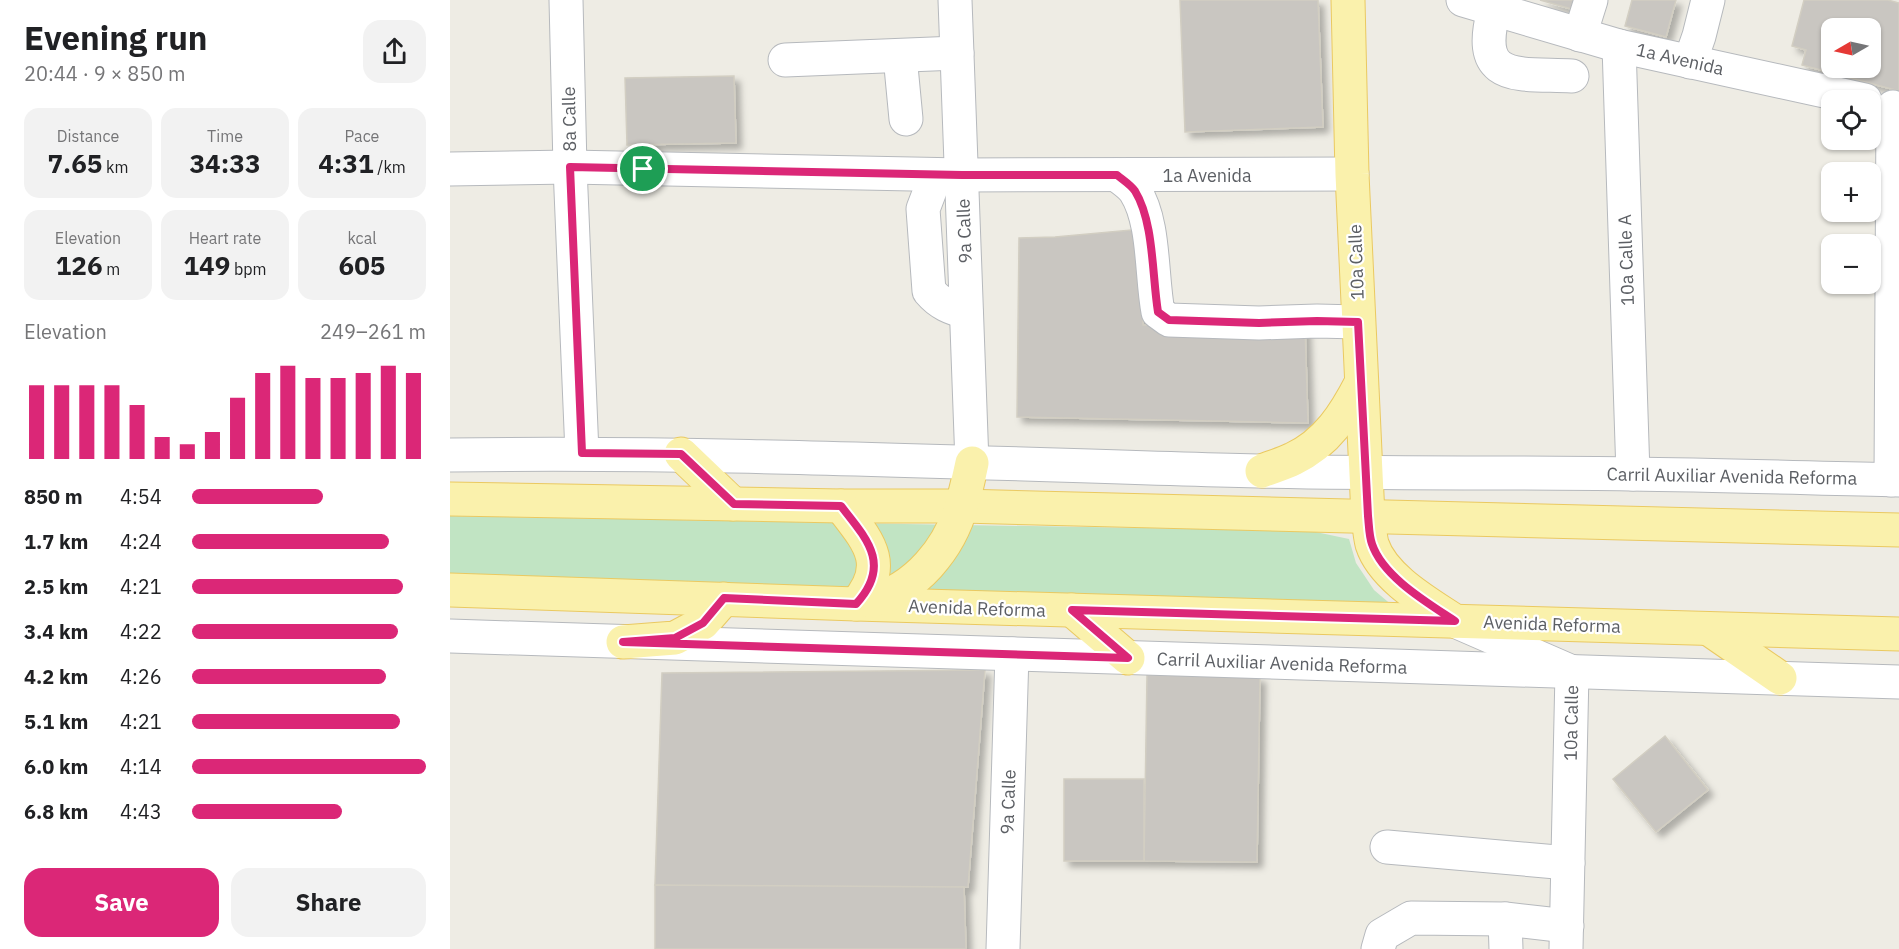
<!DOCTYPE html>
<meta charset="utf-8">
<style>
body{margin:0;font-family:"IBM Plex Sans",sans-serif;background:#f2f2f2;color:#202124;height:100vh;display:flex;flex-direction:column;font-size:22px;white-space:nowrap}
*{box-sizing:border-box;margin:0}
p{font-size:20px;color:#757577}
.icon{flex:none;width:33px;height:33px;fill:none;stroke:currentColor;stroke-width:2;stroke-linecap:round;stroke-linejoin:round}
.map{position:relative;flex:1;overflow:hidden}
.sheet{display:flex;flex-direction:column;background:#fff;width:450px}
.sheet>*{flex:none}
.needle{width:39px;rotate:261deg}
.buttons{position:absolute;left:1371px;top:18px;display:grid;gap:12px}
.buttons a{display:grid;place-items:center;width:60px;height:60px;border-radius:12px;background:#fff;box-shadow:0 2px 4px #0004;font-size:30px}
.pin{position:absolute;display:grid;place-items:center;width:51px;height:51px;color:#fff;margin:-26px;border:3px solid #fff;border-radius:50%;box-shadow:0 2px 6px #0007}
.round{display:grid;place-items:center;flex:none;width:63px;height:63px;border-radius:18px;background:#f2f2f2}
.headline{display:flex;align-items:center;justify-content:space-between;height:102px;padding:0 24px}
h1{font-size:33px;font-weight:800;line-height:45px}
.stats{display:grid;grid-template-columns:repeat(3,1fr);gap:9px;height:102px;padding:6px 24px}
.stats div{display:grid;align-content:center;border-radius:15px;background:#f2f2f2;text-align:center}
.stats b{font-size:26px;font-weight:800}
.stats small{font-size:16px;font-weight:400}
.stats p{font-size:16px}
.chart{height:168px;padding:12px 24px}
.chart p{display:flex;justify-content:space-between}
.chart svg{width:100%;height:108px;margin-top:6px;stroke:#db2777;stroke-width:6}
.primary-button{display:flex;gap:12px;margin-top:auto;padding:12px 24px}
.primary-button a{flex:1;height:69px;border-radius:18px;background:#db2777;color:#fff;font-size:24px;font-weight:800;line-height:69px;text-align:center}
.primary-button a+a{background:#f2f2f2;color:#202124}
ul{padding:0 24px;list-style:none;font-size:20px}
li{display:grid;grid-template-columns:96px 72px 1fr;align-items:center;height:45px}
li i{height:15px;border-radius:8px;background:#db2777}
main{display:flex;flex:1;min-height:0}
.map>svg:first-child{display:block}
.green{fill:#c1e4c3}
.building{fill:#c9c6c1;stroke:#d2cec2;stroke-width:1.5;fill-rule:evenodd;filter:url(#shadow)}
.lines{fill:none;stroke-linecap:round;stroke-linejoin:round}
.minor-casing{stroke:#b6b9bd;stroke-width:35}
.major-casing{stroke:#eac961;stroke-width:35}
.minor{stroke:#fff;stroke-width:33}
.major{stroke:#faf1ac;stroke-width:33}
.route-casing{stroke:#fff;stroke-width:12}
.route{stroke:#db2777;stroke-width:8}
.labels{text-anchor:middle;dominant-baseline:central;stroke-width:4.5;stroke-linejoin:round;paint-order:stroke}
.street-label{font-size:18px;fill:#5c5f64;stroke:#fff}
</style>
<main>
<section class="sheet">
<div class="headline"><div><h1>Evening run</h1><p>20:44 · 9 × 850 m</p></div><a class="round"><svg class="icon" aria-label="share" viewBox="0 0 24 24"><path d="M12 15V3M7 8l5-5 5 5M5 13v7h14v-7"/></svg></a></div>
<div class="stats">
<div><p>Distance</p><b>7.65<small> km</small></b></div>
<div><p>Time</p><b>34:33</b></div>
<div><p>Pace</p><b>4:31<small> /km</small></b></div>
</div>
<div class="stats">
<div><p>Elevation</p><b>126<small> m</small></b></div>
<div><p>Heart rate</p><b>149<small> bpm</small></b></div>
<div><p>kcal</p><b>605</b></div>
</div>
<div class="chart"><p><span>Elevation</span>249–261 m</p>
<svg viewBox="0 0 160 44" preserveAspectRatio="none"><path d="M5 44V14M15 44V14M25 44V14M35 44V14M45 44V22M55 44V35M65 44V38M75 44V33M85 44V19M95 44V9M105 44V6M115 44V11M125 44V11M135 44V9M145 44V6M155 44V9"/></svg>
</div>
<ul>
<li><b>850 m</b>4:54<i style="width:56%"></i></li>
<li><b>1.7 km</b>4:24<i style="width:84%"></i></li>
<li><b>2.5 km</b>4:21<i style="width:90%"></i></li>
<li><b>3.4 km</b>4:22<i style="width:88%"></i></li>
<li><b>4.2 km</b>4:26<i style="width:83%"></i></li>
<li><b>5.1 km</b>4:21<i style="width:89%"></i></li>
<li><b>6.0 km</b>4:14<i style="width:100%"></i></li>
<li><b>6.8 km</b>4:43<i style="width:64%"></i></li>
</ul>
<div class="primary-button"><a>Save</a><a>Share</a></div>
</section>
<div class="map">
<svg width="1449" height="949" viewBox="0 0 1449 949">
<defs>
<filter id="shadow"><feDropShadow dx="5.5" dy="5.5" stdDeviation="3" flood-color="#0004"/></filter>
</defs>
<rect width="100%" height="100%" fill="#eeece4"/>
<!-- green -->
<polygon class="green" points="0,516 861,531 899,539 906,563 924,590 957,618 1006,638 0,607"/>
<!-- building -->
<g class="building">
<polygon points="730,0 868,0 873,127 735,132"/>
<polygon points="1090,0 1135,0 1132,12"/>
<polygon points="1182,0 1226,0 1216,37 1175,26"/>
<path d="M1354,0H1438L1449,3V91L1352,65L1356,50L1342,46ZM1382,28H1420V68H1382Z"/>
<polygon points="284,76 286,143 177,145 175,78"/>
<polygon points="692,229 693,325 855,326 858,423 567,417 569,238 605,237"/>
<polygon points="535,670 518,887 362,891 205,885 212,673"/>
<polygon points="697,675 810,677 807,862 694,861"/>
<polygon points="1215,736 1258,790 1206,832 1163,779"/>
<rect x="614" y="779" width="80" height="82"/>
<polygon points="205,885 514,887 516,949 205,949"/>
</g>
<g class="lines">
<!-- minor casing -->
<g class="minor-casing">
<g id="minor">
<polyline points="116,0 120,167 132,453"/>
<polyline points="505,0 522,463"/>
<polyline points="1013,0 1169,46 1415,100"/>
<path d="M1044,10C1024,84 1068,73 1122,76"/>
<polyline points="1130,35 1141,0"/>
<polyline points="1169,46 1183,474"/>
<polyline points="450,56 456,119"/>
<polyline points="335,60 507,53"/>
<polyline points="1240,62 1249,36 1258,0"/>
<polyline points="0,169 120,167 512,175 902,174"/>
<path d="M486,175L473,209L479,291C490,304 501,308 516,312"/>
<path d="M667,175C673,180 681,185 685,191C705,222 701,275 708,312L719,320L809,323L867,321L908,322"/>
<path d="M0,455C270,451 539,464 808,471C932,474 1056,472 1180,474C1269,475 1359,478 1449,480"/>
<polyline points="1441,480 1443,107"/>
<polyline points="1005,621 1122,672 1116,949"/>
<polyline points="0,636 1449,682"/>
<polyline points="937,847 1118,863"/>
<polyline points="1055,919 1056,949"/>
<polyline points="553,949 562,654"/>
<polyline points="928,949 932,935 961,918 1055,919 1117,926"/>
</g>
</g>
<!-- major casing -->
<g class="major-casing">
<g id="major">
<path d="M898,0L902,174L918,516C919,525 920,536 922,544C933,578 978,603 1005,621"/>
<polyline points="231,454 283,504"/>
<path d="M812,471C822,467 833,464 843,459C877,443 895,414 911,383"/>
<polyline points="0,499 391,506 512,506 1449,530"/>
<path d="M391,506C417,540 441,564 406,604"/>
<polyline points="0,590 406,604 1449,634"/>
<path d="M420,601C466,590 500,548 512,504C516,491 519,477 522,463"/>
<polyline points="622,610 678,658"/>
<polyline points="1259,629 1330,678"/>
<polyline points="173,642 225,638 253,623 274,599"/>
</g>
</g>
<!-- minor -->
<use href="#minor" class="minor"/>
<!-- major -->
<use href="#major" class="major"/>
</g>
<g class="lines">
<!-- route casing -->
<g class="route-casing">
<path id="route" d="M120,167L512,175H667C673,180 681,185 685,191C704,222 702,275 708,312L719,320L809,323L867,321L908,322L918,516C919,525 919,536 922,544C933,577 978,603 1005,621L622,610L678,658L173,642L225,638L253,623L274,598L406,604C442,565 417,539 391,506L284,504L231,454L132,453Z"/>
</g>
<!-- route -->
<use href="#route" class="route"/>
</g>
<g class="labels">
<!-- street labels -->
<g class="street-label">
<text transform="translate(1230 59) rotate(13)">1a Avenida</text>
<text transform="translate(119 119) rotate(-91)">8a Calle</text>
<text x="757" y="175">1a Avenida</text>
<text transform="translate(514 231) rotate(-92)">9a Calle</text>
<text transform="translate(1176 260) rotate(-92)">10a Calle A</text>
<text transform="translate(906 262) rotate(-92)">10a Calle</text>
<text transform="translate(1282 476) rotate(1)">Carril Auxiliar Avenida Reforma</text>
<text transform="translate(527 608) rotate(2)">Avenida Reforma</text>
<text transform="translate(1102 624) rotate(2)">Avenida Reforma</text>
<text transform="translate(832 663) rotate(2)">Carril Auxiliar Avenida Reforma</text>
<text transform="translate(1121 723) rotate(-89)">10a Calle</text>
<text transform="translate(558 802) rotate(-88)">9a Calle</text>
</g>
</g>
</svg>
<div class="buttons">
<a><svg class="needle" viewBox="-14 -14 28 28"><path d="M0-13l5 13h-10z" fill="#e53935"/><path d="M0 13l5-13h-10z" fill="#757577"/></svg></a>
<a><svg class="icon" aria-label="locate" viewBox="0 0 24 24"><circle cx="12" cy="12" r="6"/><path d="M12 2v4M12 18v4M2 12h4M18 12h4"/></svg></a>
<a>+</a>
<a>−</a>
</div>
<div class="pin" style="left:193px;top:169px;background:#1e9e55"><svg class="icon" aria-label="arrive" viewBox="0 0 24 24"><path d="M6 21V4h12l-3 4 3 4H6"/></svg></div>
</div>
</main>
